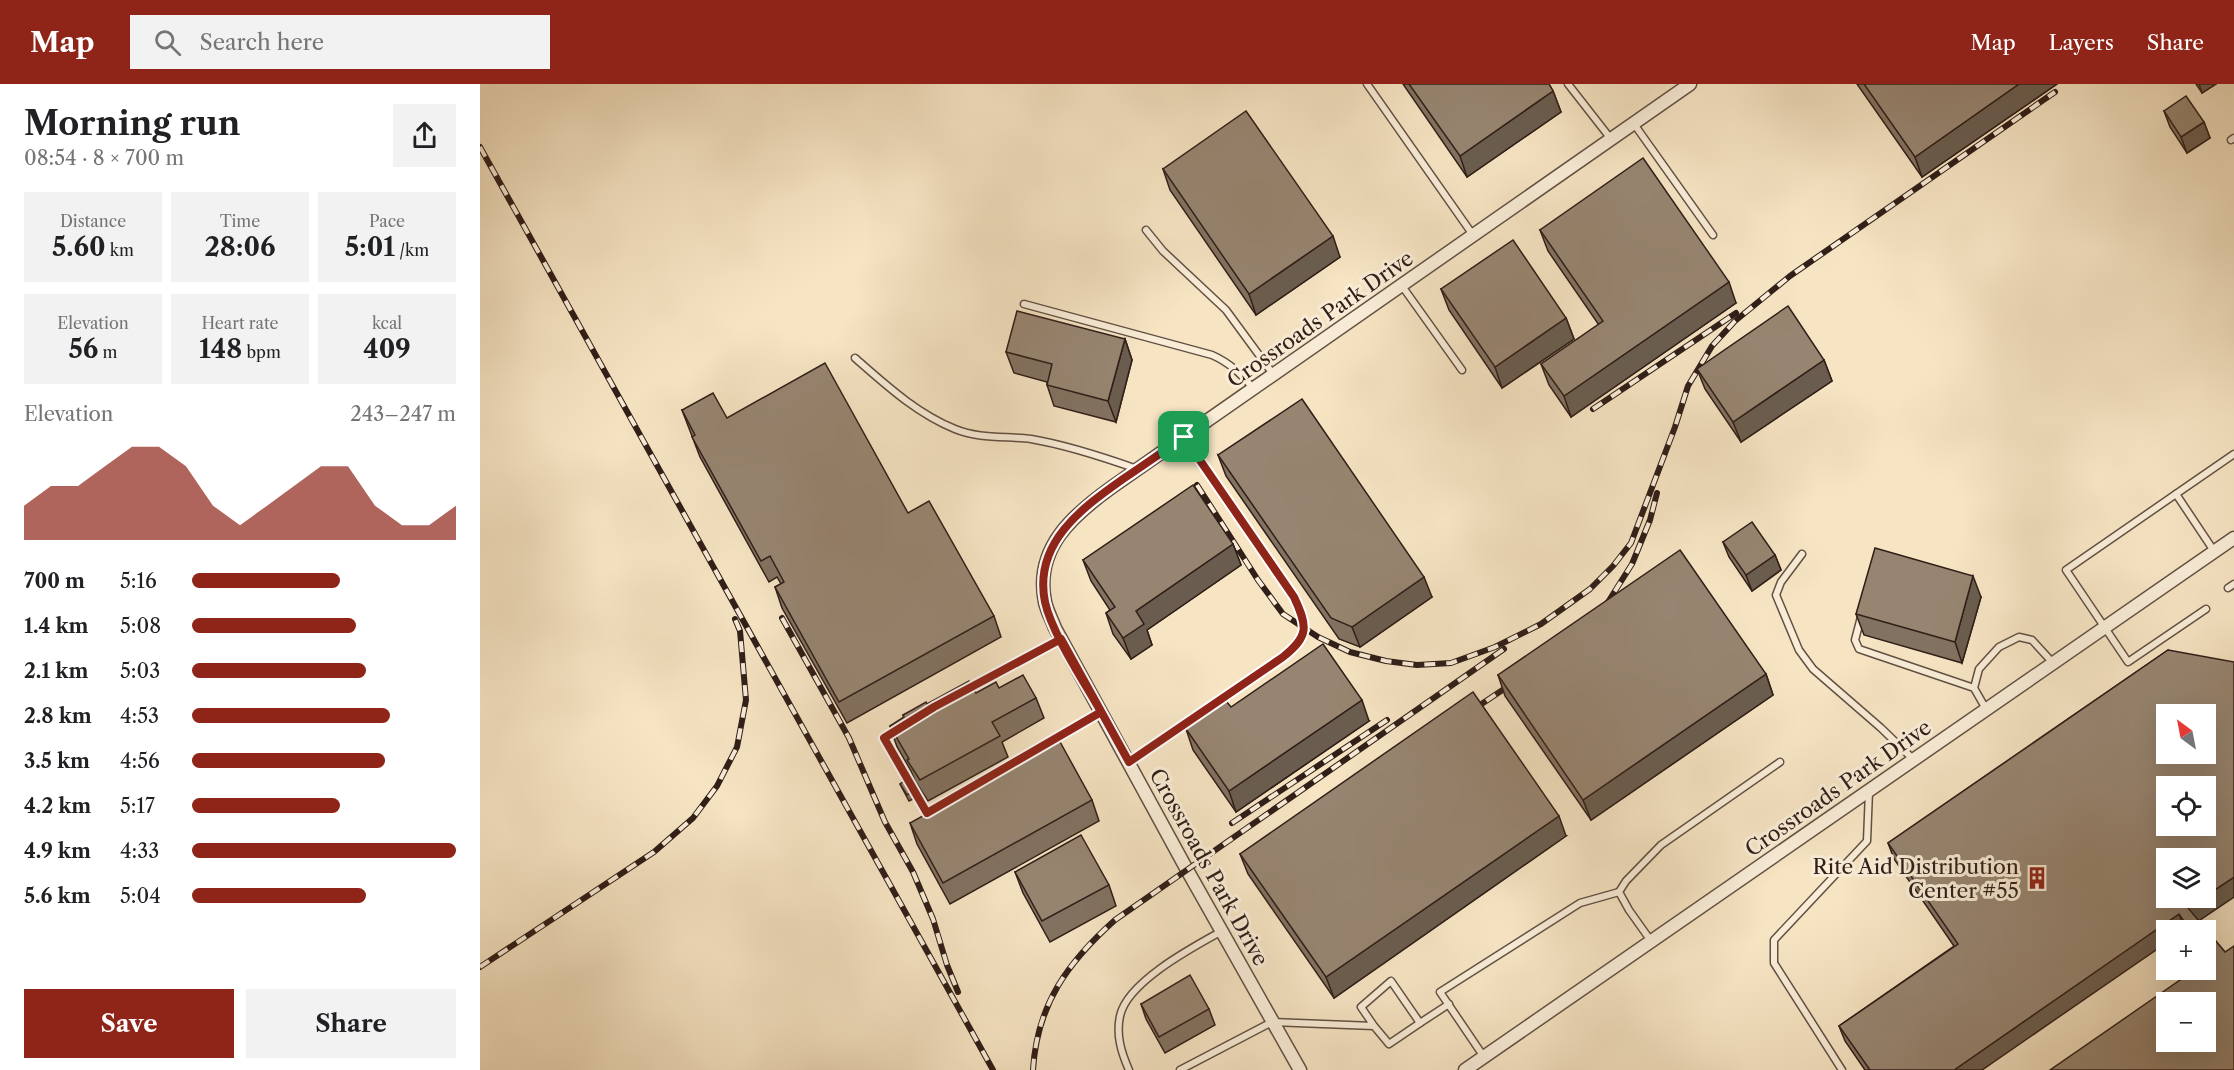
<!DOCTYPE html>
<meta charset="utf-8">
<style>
body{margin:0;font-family:"Libre Caslon Text",serif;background:#f2f2f2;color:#202124;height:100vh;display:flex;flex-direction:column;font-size:22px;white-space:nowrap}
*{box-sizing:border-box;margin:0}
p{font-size:20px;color:#757577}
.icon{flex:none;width:33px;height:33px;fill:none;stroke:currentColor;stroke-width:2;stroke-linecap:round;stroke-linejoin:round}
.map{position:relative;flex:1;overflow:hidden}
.details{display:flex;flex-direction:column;background:#fff;width:480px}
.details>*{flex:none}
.needle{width:39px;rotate:328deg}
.controls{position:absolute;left:1676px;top:620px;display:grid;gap:12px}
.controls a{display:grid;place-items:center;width:60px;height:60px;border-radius:0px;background:#fff;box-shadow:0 6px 24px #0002;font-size:30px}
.pin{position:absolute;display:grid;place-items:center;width:51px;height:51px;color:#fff;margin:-26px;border-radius:12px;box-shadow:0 3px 9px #0006}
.round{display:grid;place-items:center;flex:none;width:63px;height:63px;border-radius:0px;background:#f2f2f2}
.summary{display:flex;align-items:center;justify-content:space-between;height:102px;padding:0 24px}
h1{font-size:33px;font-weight:700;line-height:45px}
.stats{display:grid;grid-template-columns:repeat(3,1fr);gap:9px;height:102px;padding:6px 24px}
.stats div{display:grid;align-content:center;border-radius:0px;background:#f2f2f2;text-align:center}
.stats b{font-size:26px;font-weight:700}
.stats small{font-size:16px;font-weight:400}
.stats p{font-size:16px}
.chart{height:168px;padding:12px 24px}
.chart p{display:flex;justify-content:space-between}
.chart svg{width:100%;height:108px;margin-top:6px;fill:#8f2418;opacity:.7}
.button{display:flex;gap:12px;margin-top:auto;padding:12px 24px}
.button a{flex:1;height:69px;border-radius:0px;background:#8f2418;color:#fff;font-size:24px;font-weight:700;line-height:69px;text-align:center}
.button a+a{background:#f2f2f2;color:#202124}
ul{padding:0 24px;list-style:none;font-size:20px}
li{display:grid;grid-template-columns:96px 72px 1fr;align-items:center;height:45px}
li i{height:15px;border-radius:8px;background:#8f2418}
header{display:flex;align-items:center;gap:36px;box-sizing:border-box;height:84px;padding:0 30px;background:#8f2418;color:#fff}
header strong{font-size:28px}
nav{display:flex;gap:33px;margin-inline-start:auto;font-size:21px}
.search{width:420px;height:54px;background:#f2f2f2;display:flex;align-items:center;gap:15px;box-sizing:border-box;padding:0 21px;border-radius:0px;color:#757577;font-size:22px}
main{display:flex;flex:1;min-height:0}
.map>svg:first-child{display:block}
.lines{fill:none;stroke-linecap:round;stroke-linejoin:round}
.service-casing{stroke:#625043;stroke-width:9}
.minor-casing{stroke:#625043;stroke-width:15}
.service{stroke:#f9edd8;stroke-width:6}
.minor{stroke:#f9edd8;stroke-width:12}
.rail-casing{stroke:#301e18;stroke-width:6}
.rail{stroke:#f9edd8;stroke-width:4;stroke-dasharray:11;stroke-linecap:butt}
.wall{fill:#827261;stroke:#301e18;stroke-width:1.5}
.shaded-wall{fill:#6a5d4f;stroke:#301e18;stroke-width:1.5}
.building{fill:#978571;stroke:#301e18;stroke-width:1.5;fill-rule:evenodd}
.route-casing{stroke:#fff;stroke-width:12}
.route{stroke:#8f2418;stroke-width:8}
.labels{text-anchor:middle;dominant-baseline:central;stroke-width:6;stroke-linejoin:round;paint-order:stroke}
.street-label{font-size:21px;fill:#301e18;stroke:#f9edd8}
.poi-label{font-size:21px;fill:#301e18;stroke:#f9edd8;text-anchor:end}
</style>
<header>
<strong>Map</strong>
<div class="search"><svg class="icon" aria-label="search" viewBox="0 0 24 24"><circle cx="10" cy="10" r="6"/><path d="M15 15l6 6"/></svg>Search here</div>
<nav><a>Map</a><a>Layers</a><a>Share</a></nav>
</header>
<main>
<section class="details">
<div class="summary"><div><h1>Morning run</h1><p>08:54 · 8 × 700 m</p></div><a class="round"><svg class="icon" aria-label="share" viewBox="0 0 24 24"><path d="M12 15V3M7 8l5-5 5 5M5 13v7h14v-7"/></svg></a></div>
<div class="stats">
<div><p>Distance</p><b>5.60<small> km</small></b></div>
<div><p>Time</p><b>28:06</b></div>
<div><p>Pace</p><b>5:01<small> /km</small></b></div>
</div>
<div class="stats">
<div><p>Elevation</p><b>56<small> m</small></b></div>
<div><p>Heart rate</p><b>148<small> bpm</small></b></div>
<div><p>kcal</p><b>409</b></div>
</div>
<div class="chart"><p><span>Elevation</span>243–247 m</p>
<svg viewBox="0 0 160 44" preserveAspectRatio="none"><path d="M0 44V30L10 22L20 22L30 14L40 6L50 6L60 14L70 30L80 38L90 30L100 22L110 14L120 14L130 30L140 38L150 38L160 30V44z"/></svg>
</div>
<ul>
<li><b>700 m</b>5:16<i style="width:56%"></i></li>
<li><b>1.4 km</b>5:08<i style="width:62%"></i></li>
<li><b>2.1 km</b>5:03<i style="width:66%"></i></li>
<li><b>2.8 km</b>4:53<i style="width:75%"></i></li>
<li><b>3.5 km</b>4:56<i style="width:73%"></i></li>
<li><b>4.2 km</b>5:17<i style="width:56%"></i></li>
<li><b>4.9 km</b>4:33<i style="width:100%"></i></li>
<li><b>5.6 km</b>5:04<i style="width:66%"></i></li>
</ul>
<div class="button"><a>Save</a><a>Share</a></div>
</section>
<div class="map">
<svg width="1754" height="986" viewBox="0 0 1754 986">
<rect width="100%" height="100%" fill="#f6e4c3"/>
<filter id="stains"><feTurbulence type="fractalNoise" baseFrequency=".00333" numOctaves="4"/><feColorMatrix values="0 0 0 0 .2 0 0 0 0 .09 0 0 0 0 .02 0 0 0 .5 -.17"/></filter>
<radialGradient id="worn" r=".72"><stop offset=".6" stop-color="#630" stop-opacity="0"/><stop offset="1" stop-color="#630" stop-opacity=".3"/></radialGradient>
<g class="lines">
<!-- service casing -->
<g class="service-casing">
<g id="service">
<polyline points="887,0 993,151"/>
<polyline points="1088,0 1131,55"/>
<polyline points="1154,40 1233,151"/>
<polyline points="1751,56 1754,54"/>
<polyline points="666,146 683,167 746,226 793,290"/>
<polyline points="922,202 982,286"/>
<path d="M544,220L732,271C750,279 761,290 773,304"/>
<path d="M375,274C406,301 436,329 475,345C499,355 526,352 551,355C587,361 623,373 657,385"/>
<polyline points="1696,410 1586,486 1648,578 1726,525"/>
<polyline points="1734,467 1696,410 1754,370"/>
<polyline points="1322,470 1301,498 1296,511 1319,566 1333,585 1401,644 1433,675"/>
<polyline points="1748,504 1754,500"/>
<polyline points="1381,533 1375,556 1379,565 1494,604 1506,625"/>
<polyline points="1494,604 1499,585 1519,563 1539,553 1552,556 1573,579"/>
<polyline points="486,605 581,555"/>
<polyline points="418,646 404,654 447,729 621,628"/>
<path d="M649,678L803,573C829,552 828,543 814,513L704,353"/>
<polyline points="1171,857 1149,826 1139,808 1146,797 1181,761 1300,678"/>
<polyline points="940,939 969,920"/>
<polyline points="1004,973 960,908 1100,819 1139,808"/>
<path d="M649,986C641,968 636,951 640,932C647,898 713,863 742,847"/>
<polyline points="700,986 792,938 894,942 909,960 940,939 911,897 881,923 894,942"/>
<polyline points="1362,986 1294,879 1294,856 1387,757 1389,707"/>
</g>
</g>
<!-- minor casing -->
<g class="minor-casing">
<g id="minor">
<path d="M820,986L706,784L575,544C572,536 567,527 565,518C554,464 593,431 632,403L1210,0"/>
<polyline points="985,986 1754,454"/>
</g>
</g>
<!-- service -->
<use href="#service" class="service"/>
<!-- minor -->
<use href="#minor" class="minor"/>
<!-- rail casing -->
<g class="rail-casing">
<g id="rail">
<polyline points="0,63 513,986"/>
<polyline points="1113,325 1256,229"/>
<polyline points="717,401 778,496 803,530 838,553 870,568 906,577 937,581 971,579 1015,563 1061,540 1110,505 1133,482 1151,459 1195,343 1208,302 1232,262 1255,237 1310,192 1575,8"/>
<polyline points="1123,526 1152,480 1170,436 1177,409"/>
<polyline points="302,534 369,654 405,738 433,788 453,835 467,881 478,908"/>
<polyline points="988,629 1036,597"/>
<polyline points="752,739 907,636"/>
<polyline points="0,883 174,768 213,734 237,702 257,663 266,616 260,547 255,535"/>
<path d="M553,986C557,920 588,878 635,836L1024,565"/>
</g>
</g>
<!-- rail -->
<use href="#rail" class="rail"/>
</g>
<!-- wall -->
<g class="wall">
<polygon points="923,0 1069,0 1073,7 1081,28 987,93"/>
<polygon points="1377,0 1577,0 1442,93"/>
<polygon points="1716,0 1736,0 1722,9"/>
<polygon points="1684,27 1724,38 1730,54 1707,69 1690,43"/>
<polygon points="683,85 860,173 776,231 690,106"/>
<polygon points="1060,146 1256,219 1091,333 1069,301 1061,280 1119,241 1068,167"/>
<polygon points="961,205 1086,234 1094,255 1022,304 969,226"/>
<polygon points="645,255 652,276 636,338 574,322 567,301 567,298 534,289 526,268"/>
<polygon points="1344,276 1352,297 1261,358 1225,305 1217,285"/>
<polygon points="202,326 247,334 428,429 514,532 521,553 367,639 302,524 295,503 301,500 297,493 289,498 220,373"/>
<polygon points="738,371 952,513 880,563 859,555 746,392"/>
<polygon points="1243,458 1295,471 1301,486 1272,507 1249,473"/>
<polygon points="753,460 761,481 667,546 672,561 651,575 633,550 626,529 630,526 611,497 603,476"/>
<polygon points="1501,513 1482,579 1384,551 1376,530"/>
<polygon points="1688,566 1719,837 1745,868 1754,986 1727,878 1725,875 1725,846 1686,846 1502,986 1385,986 1365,957 1359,942 1474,862 1414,775 1408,759"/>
<polygon points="1286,590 1293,611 1111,736 1025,612 1018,591"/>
<polygon points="519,604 556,614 564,634 522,658 528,673 448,717 435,697 431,687 417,663 410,642 424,634 423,631 447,620"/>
<polygon points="751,623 889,637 756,728 713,666 706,645"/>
<polygon points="420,700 431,709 433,715 429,717"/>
<polygon points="612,716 619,737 470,820 437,760 430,739"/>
<polygon points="1086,752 854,914 768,790 760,770"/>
<polygon points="535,788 629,801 636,822 570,858 543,809"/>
<polygon points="661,920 729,925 735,941 685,969 666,935"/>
</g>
<!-- shaded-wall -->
<g class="shaded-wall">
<polygon points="1539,0 1577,0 1442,93 1435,73"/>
<polygon points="1719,0 1736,0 1722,9"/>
<polygon points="1073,7 1081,28 987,93 980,72"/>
<polygon points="1724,38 1730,54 1707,69 1701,53"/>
<polygon points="853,152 860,173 776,231 769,210"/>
<polygon points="1249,198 1256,219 1091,333 1084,312"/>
<polygon points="1086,234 1094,255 1022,304 1015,283"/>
<polygon points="645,255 652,276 636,338 628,317"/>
<polygon points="1344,276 1352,297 1261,358 1253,338"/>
<polygon points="753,460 761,481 667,546 672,561 651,575 643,554 656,527"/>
<polygon points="1295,471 1301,486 1272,507 1266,491"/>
<polygon points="1493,492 1501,513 1482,579 1475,558"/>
<polygon points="944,493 952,513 880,563 872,543"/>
<polygon points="1286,590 1293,611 1111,736 1103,716"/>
<polygon points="882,616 889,637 756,728 749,707"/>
<polygon points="1079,732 1086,752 854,914 846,893"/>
<polygon points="1754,793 1754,813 1714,840 1708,824"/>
<polygon points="1699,830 1705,846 1686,846 1686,859 1502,986 1474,986"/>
</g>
<!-- building -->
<g class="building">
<polygon points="929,0 1069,0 1073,7 980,72"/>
<polygon points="1384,0 1539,0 1435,73"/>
<polygon points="1706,12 1724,38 1701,53 1684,27"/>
<polygon points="766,27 853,152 769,210 683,85"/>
<polygon points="1163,74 1249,198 1084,312 1061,280 1123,237 1060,146"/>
<polygon points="1033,156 1086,234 1015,283 961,205"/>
<polygon points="1308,222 1344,276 1253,338 1217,285"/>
<polygon points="537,227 645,255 628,317 567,301 572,280 526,268"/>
<polygon points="345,279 428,429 449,417 514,532 359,618 295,503 304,498 290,472 281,477 212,353 215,351 202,326 233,309 247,334"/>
<polygon points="822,315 944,493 872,543 851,534 738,371"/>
<polygon points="713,401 753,460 656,527 664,540 643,554 626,529 635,523 603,476"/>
<polygon points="1272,438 1295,471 1266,491 1243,458"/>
<polygon points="1395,464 1493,492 1475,558 1376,530"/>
<polygon points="1200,466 1286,590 1103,716 1018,591"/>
<polygon points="843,560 882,616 749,707 706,645 746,617 751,623"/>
<path d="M1688,566L1754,578V793L1708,824L1745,868L1754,862V986H1570L1716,885H1725V879L1730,875L1725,868V846H1710L1699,830L1474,986H1390L1359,942L1478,860L1408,759ZM1686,630H1725V669H1686ZM1686,702H1725V741H1686ZM1686,774H1725V813H1686ZM1686,918H1725V957H1686Z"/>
<polygon points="543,591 556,614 512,638 520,652 440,696 427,676 429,675 410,642 424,633 423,631 446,618 447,620 489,597 496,609 516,598 519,604"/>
<polygon points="993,608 1079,732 846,893 760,770"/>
<polygon points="579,656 612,716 463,799 430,739"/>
<polygon points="424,697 431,709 427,711 420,700"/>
<polygon points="601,751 629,801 562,837 535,788"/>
<polygon points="710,891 729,925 679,953 661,920"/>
</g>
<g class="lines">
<!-- route casing -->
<g class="route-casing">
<path id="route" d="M704,353C684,367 664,381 643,395C602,424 553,459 565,518C572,550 605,599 621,628L447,729L404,654L454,623L581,555L649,678L803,573C829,552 828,543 814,513L704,353"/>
</g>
<!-- route -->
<use href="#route" class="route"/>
</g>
<!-- icons -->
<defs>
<g id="building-bare" transform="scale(1.8)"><path d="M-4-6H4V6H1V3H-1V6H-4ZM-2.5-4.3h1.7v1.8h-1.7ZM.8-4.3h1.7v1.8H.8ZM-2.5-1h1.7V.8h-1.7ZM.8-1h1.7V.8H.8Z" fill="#8f2418" stroke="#f9edd8" stroke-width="2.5" paint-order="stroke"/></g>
</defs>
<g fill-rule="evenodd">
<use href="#building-bare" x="1557" y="794"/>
</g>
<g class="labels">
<!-- street labels -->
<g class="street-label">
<text transform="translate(840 235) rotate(-35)">Crossroads Park Drive</text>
<text transform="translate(1358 704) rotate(-35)">Crossroads Park Drive</text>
<text transform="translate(729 783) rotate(61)">Crossroads Park Drive</text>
</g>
<!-- poi labels -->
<g class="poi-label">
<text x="1539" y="782">Rite Aid Distribution<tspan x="1539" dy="24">Center #55</tspan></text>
</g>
</g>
<rect width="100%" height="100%" filter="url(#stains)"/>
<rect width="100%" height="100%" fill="url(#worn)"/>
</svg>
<div class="controls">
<a><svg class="needle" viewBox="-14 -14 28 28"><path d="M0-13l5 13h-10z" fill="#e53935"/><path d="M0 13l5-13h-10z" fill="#757577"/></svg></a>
<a><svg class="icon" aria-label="locate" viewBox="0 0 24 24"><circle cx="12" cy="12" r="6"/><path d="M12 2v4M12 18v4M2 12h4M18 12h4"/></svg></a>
<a><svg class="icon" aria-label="layers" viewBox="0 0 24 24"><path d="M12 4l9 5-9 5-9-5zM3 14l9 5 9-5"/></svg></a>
<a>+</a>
<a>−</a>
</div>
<div class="pin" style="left:704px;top:353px;background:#1e9e55"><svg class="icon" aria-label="arrive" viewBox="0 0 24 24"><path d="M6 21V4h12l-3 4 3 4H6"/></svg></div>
</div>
</main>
